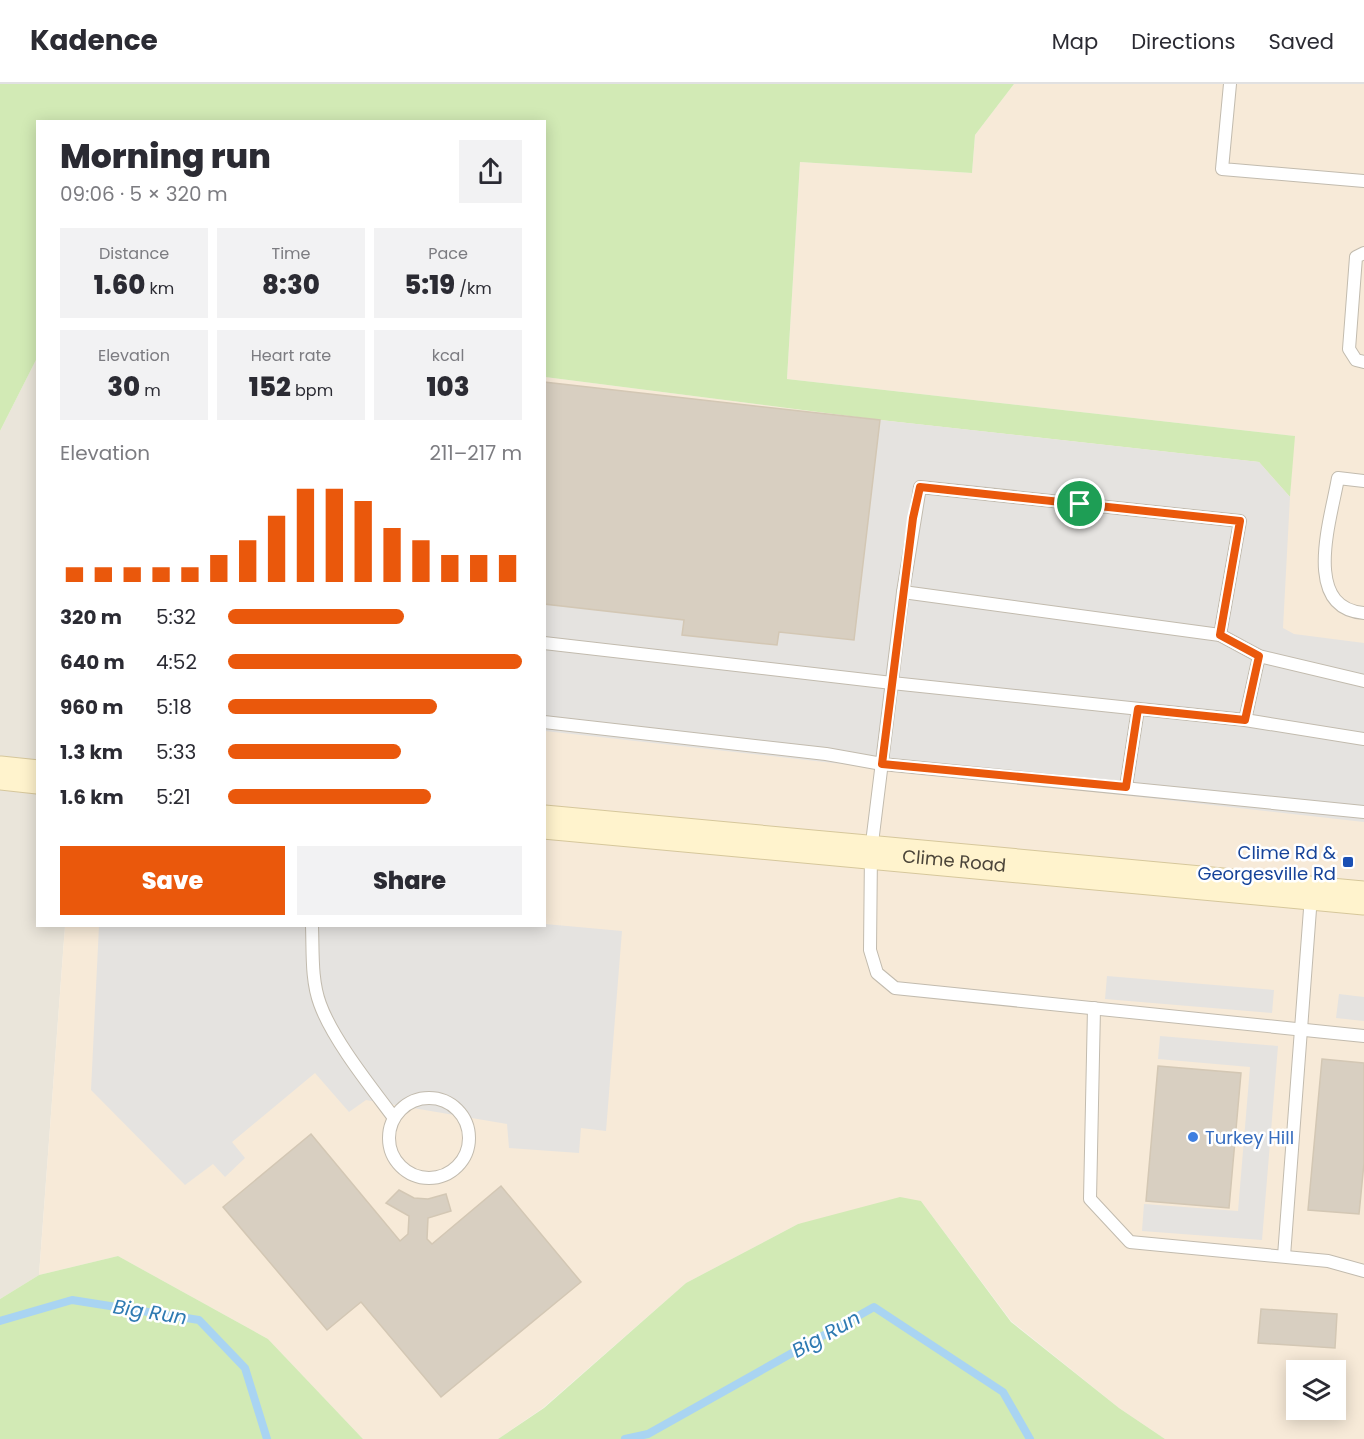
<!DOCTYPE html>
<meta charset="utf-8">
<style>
body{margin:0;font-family:Poppins,sans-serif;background:#f2f2f3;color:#2b2b33;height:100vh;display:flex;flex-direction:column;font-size:22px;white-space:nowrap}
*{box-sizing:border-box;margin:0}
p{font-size:20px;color:#7c7c81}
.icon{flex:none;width:33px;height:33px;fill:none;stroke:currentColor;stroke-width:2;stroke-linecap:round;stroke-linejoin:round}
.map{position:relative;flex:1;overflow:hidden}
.side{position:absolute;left:36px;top:36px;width:510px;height:807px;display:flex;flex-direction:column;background:#fff;border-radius:0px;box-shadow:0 3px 15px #0003}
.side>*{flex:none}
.tools{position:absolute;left:1286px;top:1276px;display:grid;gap:12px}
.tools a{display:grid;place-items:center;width:60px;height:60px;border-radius:0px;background:#fff;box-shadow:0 3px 15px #0003;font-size:30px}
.pin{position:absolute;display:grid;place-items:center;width:51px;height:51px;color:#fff;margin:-26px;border:3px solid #fff;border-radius:50%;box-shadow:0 2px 6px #0007}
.round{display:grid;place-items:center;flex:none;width:63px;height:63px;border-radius:0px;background:#f2f2f3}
.overview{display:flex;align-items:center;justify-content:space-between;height:102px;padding:0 24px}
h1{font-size:33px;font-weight:800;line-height:45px}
.metrics{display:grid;grid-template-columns:repeat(3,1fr);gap:9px;height:102px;padding:6px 24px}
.metrics div{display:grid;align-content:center;border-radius:0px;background:#f2f2f3;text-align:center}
.metrics b{font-size:26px;font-weight:800}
.metrics small{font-size:16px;font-weight:400}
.metrics p{font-size:16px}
.chart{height:168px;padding:12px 24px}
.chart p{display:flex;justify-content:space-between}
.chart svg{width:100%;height:108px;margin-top:6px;stroke:#ea580c;stroke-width:6}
.cta{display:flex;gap:12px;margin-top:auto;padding:12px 24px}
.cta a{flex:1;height:69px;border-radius:0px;background:#ea580c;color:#fff;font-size:24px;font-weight:800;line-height:69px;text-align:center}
.cta a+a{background:#f2f2f3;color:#2b2b33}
ul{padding:0 24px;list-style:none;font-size:20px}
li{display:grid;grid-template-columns:96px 72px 1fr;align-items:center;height:45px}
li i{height:15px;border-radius:8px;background:#ea580c}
header{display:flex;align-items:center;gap:36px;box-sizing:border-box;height:84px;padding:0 30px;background:#fff;border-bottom:2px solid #e1e1e2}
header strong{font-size:28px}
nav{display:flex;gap:33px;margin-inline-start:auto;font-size:21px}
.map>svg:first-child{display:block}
.residential{fill:#eae5da}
.commercial{fill:#f7ead8;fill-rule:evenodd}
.green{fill:#d2eab5}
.parking{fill:#e5e3e0}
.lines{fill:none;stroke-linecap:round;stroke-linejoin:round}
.stream{stroke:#a9d4f2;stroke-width:8}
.building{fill:#d8cfc1;stroke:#d3c7b4;stroke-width:1.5}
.lane-casing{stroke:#c2bbae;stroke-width:14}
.secondary-casing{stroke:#d6c79b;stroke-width:35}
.lane{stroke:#fff;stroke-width:12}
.secondary{stroke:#fff3cd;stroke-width:33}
.route-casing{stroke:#fff;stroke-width:12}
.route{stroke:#ea580c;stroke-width:8}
.transit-dot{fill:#1a4fb4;stroke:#fff;stroke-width:2}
.shop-dot{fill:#3f7fe0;stroke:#fff;stroke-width:2}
.labels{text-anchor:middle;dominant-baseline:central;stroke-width:5;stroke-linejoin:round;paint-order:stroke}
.transit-label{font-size:18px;fill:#164399;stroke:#fff;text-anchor:end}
.street-label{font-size:18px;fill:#4b4439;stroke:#fff}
.shop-label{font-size:18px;fill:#366cbe;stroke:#fff;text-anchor:start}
.water-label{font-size:20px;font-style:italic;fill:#2e7ab2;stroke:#fff}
</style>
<header>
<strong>Kadence</strong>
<nav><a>Map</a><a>Directions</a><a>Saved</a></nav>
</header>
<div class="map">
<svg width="1364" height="1355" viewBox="0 0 1364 1355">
<rect width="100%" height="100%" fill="#f6f3ec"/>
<!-- residential -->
<polygon class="residential" points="37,274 38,842 65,842 39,1191 0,1215 0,347"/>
<!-- commercial -->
<path class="commercial" d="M1014,0H1364V1355H1165L1119,1324L1011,1237L921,1117L798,1140L686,1199L543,1324L498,1355H363L268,1255L118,1172L39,1191L65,842H544L545,293L880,336L1260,378L1290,413L1294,352L787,295L800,78L972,89L975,51ZM1296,1287H1335V1326H1296Z"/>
<!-- green -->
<g class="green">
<polygon points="0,0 1014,0 975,51 972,89 800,78 787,295 1295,352 1290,413 1259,378 880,336 545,293 544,38 38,38 37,274 0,347"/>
<polygon points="900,1113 921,1117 1011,1238 1119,1324 1165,1355 498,1355 544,1324 686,1199 798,1140"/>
<polygon points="118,1172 268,1255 363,1355 0,1355 0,1215 39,1191"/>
</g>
<!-- parking -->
<g class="parking">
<polygon points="880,336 1259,378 1290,413 1283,544 1294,550 1364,559 1364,738 545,647 545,520 684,536 683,551 777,561 779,548 854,556"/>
<polygon points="545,840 622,847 606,1047 581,1044 579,1069 509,1064 507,1040 366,1016 349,1028 315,989 232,1058 245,1074 225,1093 213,1080 185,1101 91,1006 99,842"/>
<polygon points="1107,892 1274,906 1272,929 1105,915"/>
<polygon points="1339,910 1364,913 1364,937 1336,934"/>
<polygon points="1160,952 1278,962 1262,1156 1142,1147 1144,1120 1238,1127 1250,983 1158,975"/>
</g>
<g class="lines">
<!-- stream -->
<g class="stream">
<polyline points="0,1237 72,1216 199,1236 245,1284 267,1355"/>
<polyline points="625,1355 648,1350 874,1223 1003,1308 1030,1355"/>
</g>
</g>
<!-- building -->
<g class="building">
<polygon points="544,298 880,336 854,556 779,548 777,561 682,551 684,536 544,520"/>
<polygon points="1322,975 1364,979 1364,1079 1359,1130 1308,1126"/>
<polygon points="1158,982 1241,989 1229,1124 1146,1117"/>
<polygon points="311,1050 400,1157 408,1150 409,1132 386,1119 399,1106 414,1114 428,1115 446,1110 451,1127 428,1134 427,1155 432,1160 501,1102 581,1198 441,1313 361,1218 327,1246 223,1123"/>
<polygon points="1261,1225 1337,1230 1335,1264 1258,1259"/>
</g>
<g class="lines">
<!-- lane casing -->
<g class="lane-casing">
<g id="lane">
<polyline points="1230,0 1222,85 1364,97"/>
<polyline points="1364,169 1356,173 1349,265 1356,276 1364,278"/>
<path d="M1364,397L1338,394C1331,435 1301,524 1364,529"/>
<polyline points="903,508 1220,551"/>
<polyline points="544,559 892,599 1245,636 1259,572"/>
<polyline points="1364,597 1259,572 1220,551 1240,437 920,403 903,508 871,767 870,866 877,889 895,904 1364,952"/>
<polyline points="1245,636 1364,655"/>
<polyline points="544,638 826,670 882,680 1364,728"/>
<polyline points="1126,703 1138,625"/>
<path d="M312,842C313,867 311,896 320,920C333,956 371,1003 394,1034"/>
<polyline points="1094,924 1090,1115 1130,1158 1328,1177 1364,1187"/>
<circle cx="429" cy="1054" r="40"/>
<polyline points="1284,1172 1311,812"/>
</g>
</g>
<!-- secondary casing -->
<g class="secondary-casing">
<g id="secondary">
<polyline points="0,689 38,693"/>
<path id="s1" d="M544,738L1364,814"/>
</g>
</g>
<!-- lane -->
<use href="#lane" class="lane"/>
<!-- secondary -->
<use href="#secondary" class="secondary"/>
</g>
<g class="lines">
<!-- route casing -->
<g class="route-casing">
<polygon id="route" points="920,403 1240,437 1220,551 1259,572 1245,636 1138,625 1126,703 882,680 913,434"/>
</g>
<!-- route -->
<use href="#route" class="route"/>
</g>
<!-- markers -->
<rect class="transit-dot" x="1342" y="772" width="12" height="12" rx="3"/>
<circle class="shop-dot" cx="1193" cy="1053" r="6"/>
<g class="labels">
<!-- transit labels -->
<g class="transit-label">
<text x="1336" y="768">Clime Rd &amp;<tspan x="1336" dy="21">Georgesville Rd</tspan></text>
</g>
<!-- street labels -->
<g class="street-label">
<text stroke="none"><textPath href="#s1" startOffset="412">Clime Road</textPath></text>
</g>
<!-- shop labels -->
<g class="shop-label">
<text x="1205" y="1053">Turkey Hill</text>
</g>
<!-- water labels -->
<g class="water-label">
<text transform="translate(150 1228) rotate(9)">Big Run</text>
<text transform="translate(826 1250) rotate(-29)">Big Run</text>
</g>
</g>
</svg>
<div class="tools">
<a><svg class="icon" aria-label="layers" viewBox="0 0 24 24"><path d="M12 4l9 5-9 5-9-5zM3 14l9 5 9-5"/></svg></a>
</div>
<div class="pin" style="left:1080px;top:420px;background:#1e9e55"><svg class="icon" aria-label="arrive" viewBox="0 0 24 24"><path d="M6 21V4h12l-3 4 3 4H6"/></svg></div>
<section class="side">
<div class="overview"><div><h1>Morning run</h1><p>09:06 · 5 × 320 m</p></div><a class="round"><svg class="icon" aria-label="share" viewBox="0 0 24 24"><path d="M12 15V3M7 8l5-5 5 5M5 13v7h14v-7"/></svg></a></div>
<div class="metrics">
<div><p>Distance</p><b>1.60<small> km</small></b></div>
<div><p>Time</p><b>8:30</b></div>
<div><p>Pace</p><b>5:19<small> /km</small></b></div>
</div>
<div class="metrics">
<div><p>Elevation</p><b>30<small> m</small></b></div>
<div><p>Heart rate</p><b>152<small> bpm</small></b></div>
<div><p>kcal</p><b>103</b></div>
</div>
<div class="chart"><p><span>Elevation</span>211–217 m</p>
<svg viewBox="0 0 160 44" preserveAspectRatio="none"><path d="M5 44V38M15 44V38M25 44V38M35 44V38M45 44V38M55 44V33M65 44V27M75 44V17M85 44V6M95 44V6M105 44V11M115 44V22M125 44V27M135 44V33M145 44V33M155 44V33"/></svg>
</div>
<ul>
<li><b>320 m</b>5:32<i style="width:60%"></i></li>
<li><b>640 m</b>4:52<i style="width:100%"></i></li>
<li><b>960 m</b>5:18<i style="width:71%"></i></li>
<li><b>1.3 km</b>5:33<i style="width:59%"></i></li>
<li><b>1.6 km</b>5:21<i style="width:69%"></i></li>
</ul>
<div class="cta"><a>Save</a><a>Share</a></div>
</section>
</div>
